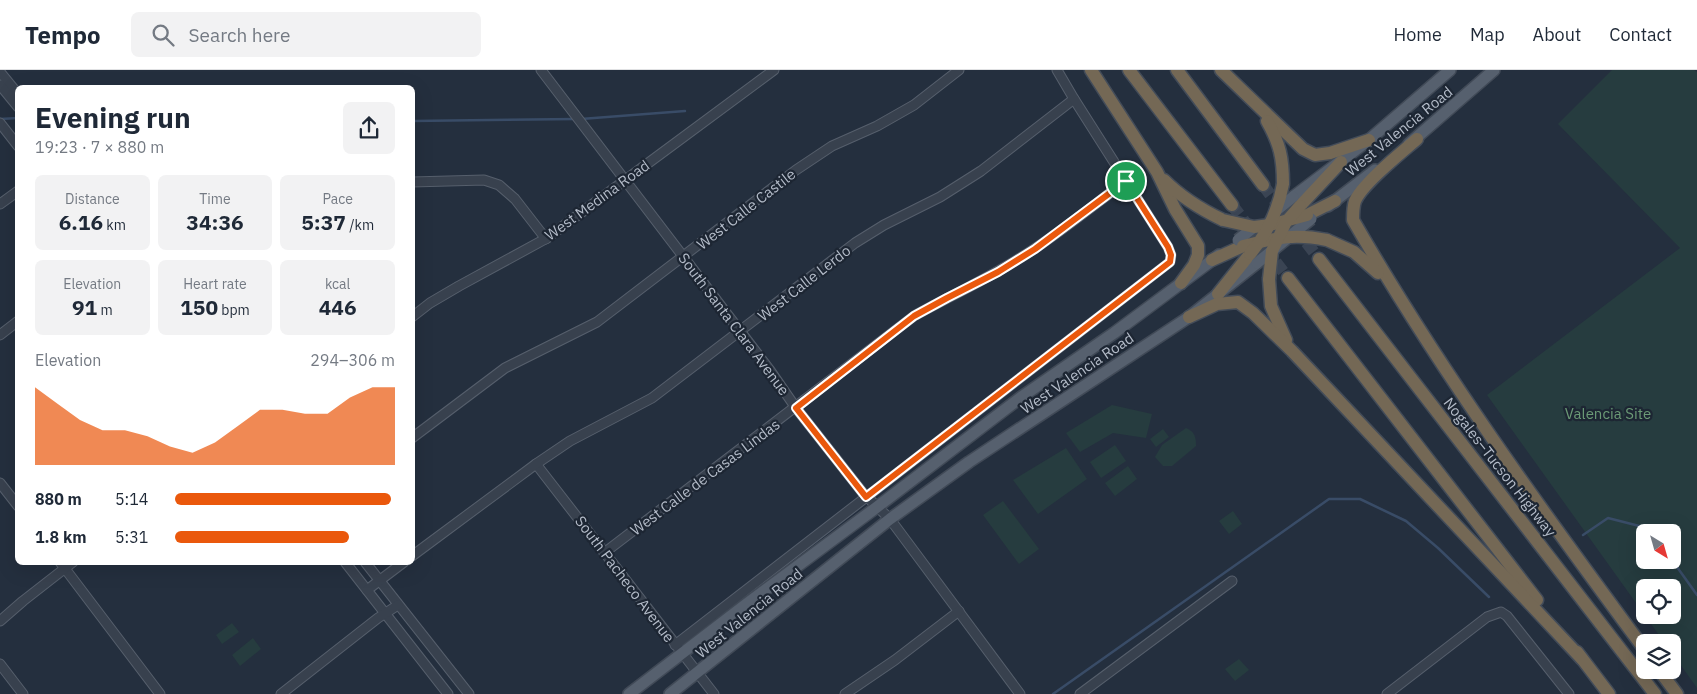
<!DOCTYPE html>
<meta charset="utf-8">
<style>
body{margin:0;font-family:"IBM Plex Sans",sans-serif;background:#f2f2f3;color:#1f2937;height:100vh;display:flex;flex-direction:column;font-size:19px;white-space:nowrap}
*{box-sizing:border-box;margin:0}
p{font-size:16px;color:#747a83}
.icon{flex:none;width:28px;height:28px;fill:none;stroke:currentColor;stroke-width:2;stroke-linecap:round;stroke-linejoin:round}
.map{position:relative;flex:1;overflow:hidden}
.sheet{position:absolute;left:15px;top:15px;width:400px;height:480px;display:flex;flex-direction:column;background:#fff;border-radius:8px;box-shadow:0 5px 20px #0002}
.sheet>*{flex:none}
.needle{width:32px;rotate:143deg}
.tools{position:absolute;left:1636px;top:454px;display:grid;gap:10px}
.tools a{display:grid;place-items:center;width:45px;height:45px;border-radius:8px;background:#fff;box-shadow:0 5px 20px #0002;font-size:25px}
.pin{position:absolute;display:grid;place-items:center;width:42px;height:42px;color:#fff;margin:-21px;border:2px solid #fff;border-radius:50%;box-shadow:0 1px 5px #0007}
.round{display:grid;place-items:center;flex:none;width:52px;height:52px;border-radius:8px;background:#f2f2f3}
.headline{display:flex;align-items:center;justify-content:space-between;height:85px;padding:0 20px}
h1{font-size:28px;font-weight:700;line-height:38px}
.figures{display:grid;grid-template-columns:repeat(3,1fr);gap:8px;height:85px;padding:5px 20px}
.figures div{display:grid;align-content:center;border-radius:8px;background:#f2f2f3;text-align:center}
.figures b{font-size:21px;font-weight:700}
.figures small{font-size:14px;font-weight:400}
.figures p{font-size:14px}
.chart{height:140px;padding:10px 20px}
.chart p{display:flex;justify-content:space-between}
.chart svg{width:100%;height:90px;margin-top:5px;fill:#ea580c;opacity:.7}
ul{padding:0 20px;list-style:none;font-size:16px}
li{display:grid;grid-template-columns:80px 60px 1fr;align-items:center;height:38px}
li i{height:12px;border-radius:6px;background:#ea580c}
header{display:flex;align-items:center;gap:30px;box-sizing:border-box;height:70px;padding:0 25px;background:#fff;border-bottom:1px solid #e0e1e3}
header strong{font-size:24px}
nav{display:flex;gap:28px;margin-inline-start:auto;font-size:18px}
.search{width:350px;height:45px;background:#f2f2f3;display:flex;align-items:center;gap:12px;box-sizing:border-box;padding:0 18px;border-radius:8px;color:#747a83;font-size:19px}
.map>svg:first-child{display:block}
.green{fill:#263c3f;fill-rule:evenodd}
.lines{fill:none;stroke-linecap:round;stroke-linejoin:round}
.stream{stroke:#394c67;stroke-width:2.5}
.highway-tunnel{stroke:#3a4453;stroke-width:12;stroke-dasharray:12 6;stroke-linecap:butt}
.minor-casing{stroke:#565f6c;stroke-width:11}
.major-casing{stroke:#414a57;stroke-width:14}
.highway-casing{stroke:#434c59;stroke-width:15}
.minor{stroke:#38414e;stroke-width:9}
.major{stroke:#56606e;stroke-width:11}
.highway{stroke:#746855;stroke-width:12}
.major-bridge-casing{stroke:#414a57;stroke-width:14;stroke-linecap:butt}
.highway-bridge-casing{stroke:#434c59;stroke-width:15;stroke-linecap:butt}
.major-bridge{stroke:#56606e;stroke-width:11}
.highway-bridge{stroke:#746855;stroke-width:12}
.route-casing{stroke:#fff;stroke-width:10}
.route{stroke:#ea580c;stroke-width:6}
.labels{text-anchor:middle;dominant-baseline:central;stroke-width:4.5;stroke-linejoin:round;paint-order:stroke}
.street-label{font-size:15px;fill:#b4bcc9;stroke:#1d2633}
.park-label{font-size:15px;fill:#6b9a76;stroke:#1d2633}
</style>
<header>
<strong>Tempo</strong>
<div class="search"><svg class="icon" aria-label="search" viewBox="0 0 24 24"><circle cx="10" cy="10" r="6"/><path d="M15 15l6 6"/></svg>Search here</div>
<nav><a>Home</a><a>Map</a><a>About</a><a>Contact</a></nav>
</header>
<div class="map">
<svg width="1697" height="624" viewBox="0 0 1697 624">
<rect width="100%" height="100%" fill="#242f3e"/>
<!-- green -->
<g class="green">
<path d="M1612,0H1694L1697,2V618L1673,584L1672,572H1664L1487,325L1680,178L1558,54ZM1645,462H1672V490H1645ZM1645,518H1672V545H1645Z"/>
<polygon points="1112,335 1152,344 1146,368 1113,363 1080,382 1066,363"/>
<path d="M1186,358C1195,362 1196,367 1196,376L1172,396H1163L1155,387L1162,375Z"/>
<polygon points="1163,359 1169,367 1156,377 1150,369"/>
<polygon points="1115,375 1126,391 1101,408 1090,392"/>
<polygon points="1066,378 1087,409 1038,444 1013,410"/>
<polygon points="1128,396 1137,409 1115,426 1105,413"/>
<polygon points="1003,431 1039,479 1019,494 983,445"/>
<polygon points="1233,441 1242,454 1229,464 1219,451"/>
<polygon points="232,553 239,562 222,574 216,565"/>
<polygon points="253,568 261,579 240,596 232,585"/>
<polygon points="1239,589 1249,600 1235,611 1225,599"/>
</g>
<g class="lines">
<!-- stream -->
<g class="stream">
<polyline points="0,49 18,48"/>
<polyline points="581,49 685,41"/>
<polyline points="412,51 576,49"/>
<polyline points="1583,465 1608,448 1651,459 1654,462"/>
<polyline points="1672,490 1697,525"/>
<polyline points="1053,624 1329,429 1360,429 1406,451 1438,478 1489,527"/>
</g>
<!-- highway-tunnel -->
<g class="highway-tunnel">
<polyline points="1263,115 1319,189"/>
<polyline points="1232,135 1288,208"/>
</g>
<!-- minor casing -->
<g class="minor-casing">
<g id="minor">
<polyline points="541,0 769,299 796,338 863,423 890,449 1020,624"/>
<polyline points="0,2 18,24"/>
<polyline points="0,15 18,37"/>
<polyline points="0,53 18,76"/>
<polyline points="412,112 484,110 499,115 515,129 546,169"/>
<polyline points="0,134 18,121"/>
<polyline points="412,247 430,233 459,216 547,168 774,0"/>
<polyline points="0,265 18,251"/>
<polyline points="412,368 505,298 597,252 796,100 832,76 877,56 914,35 959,0"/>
<polyline points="536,394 714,624"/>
<polyline points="0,413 18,436"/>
<path d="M604,483L914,246C954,224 996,205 1034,179C1066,158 1095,134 1126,111"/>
<polyline points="412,486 536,394 570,371 652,328 855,173 884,155 940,127 981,101 1074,29"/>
<polyline points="60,492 160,624"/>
<polyline points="345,492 448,624"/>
<polyline points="365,492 469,624"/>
<polyline points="367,520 404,492"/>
<polyline points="0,551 23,531 73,492"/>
<polyline points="675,575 1170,192 1171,185 1168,177 1074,29 1057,0"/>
<polyline points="0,594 23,624"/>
<polyline points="281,624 378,548 398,535"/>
<polyline points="845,624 895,590 959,541"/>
<polyline points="1080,624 1232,511"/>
<polyline points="1387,624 1487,547 1501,542 1507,546 1569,624"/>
</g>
</g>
<!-- major casing -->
<g class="major-casing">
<g id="major">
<polyline points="1409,74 1494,0"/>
<polyline points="1293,127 1370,69 1450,0"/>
<polyline points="1328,136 1375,100"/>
<polyline points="629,624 745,535 877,437 1020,328 1114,263 1219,185"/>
<polyline points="670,624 890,449 969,392 1189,247 1257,193"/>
</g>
</g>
<!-- highway casing -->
<g class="highway-casing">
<g id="highway">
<polyline points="1091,0 1157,102 1175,139 1198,176 1198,185 1194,195 1181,213"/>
<polyline points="1129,0 1232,135"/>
<polyline points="1177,0 1263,115"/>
<polyline points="1221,0 1303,79 1315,85 1330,83 1369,70"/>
<path d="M1267,51C1280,74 1283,88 1283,114"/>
<path d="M1417,69C1401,83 1363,113 1355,131C1353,137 1353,144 1353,150C1440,301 1542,441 1645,580"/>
<path d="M1164,110C1182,128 1200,139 1223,150"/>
<polyline points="1300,136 1341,92"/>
<polyline points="1307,145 1335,131"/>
<polyline points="1327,170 1354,182 1378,203"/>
<polyline points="1319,189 1655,624"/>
<polyline points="1212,190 1243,176"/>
<polyline points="1288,208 1537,530"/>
<polyline points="1269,209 1271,236 1286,270"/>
<polyline points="1218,224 1250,184"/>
<polyline points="1189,247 1217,234 1238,232 1253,243 1292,281 1582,589"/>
<polyline points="1577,582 1609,624"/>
<polyline points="1659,600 1677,624"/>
</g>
</g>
<!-- minor -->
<use href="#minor" class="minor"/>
<!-- major -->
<use href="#major" class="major"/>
<!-- highway -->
<use href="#highway" class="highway"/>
<!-- major-bridge casing -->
<g class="major-bridge-casing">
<g id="major-bridge">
<polyline points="1278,139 1293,127"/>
<polyline points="1238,170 1254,157"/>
<polyline points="1257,193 1311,149"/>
</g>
</g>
<!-- highway-bridge casing -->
<g class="highway-bridge-casing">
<g id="highway-bridge">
<polyline points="1223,150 1254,157 1270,155 1307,145"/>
<path d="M1243,176C1276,168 1293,163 1327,170"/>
<path d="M1250,184C1268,163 1278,141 1283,114"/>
<polyline points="1269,209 1272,181 1286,152 1300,136"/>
</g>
</g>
<!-- major-bridge -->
<use href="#major-bridge" class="major-bridge"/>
<!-- highway-bridge -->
<use href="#highway-bridge" class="highway-bridge"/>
</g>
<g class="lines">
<!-- route casing -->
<g class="route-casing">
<polygon id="route" points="1126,111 1168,177 1171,185 1170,192 866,427 796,338 914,246 947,228 998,202 1035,179"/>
</g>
<!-- route -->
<use href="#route" class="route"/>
</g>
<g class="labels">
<!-- street labels -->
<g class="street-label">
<text transform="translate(1399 61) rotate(-39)">West Valencia Road</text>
<text transform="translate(597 130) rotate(-36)">West Medina Road</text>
<text transform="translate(746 139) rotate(-38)">West Calle Castile</text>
<text transform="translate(804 213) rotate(-38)">West Calle Lerdo</text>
<text transform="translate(734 254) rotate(53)">South Santa Clara Avenue</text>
<text transform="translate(1077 303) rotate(-34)">West Valencia Road</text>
<text transform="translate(1500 397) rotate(52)">Nogales–Tucson Highway</text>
<text transform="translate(705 407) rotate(-37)">West Calle de Casas Lindas</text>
<text transform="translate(625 509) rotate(53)">South Pacheco Avenue</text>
<text transform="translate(749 543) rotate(-39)">West Valencia Road</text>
</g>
<!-- park labels -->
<g class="park-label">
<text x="1608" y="343">Valencia Site</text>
</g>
</g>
</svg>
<div class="tools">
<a><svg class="needle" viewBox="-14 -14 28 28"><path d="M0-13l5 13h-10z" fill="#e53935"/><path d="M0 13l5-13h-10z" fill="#747a83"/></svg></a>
<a><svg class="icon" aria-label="locate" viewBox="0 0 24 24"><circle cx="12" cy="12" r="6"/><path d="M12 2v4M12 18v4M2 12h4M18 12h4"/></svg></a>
<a><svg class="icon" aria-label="layers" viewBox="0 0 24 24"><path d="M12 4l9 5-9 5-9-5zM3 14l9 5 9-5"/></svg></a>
</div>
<div class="pin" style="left:1126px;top:111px;background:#1e9e55"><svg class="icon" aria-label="arrive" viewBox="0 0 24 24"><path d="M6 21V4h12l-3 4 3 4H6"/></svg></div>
<section class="sheet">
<div class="headline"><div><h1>Evening run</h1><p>19:23 · 7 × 880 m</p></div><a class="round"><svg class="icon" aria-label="share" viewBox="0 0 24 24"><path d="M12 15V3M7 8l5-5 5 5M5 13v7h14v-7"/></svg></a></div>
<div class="figures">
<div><p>Distance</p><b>6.16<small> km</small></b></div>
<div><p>Time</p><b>34:36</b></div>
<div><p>Pace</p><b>5:37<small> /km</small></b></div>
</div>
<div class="figures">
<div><p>Elevation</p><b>91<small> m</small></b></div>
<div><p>Heart rate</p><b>150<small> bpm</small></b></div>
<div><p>kcal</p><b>446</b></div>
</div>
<div class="chart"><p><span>Elevation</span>294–306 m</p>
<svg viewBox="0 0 160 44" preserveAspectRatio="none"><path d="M0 44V6L10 14L20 22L30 27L40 27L50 30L60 35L70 38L80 33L90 25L100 17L110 17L120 19L130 19L140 11L150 6L160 6V44z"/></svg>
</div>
<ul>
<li><b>880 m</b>5:14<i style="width:98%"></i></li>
<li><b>1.8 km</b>5:31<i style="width:79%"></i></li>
</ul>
</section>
</div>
